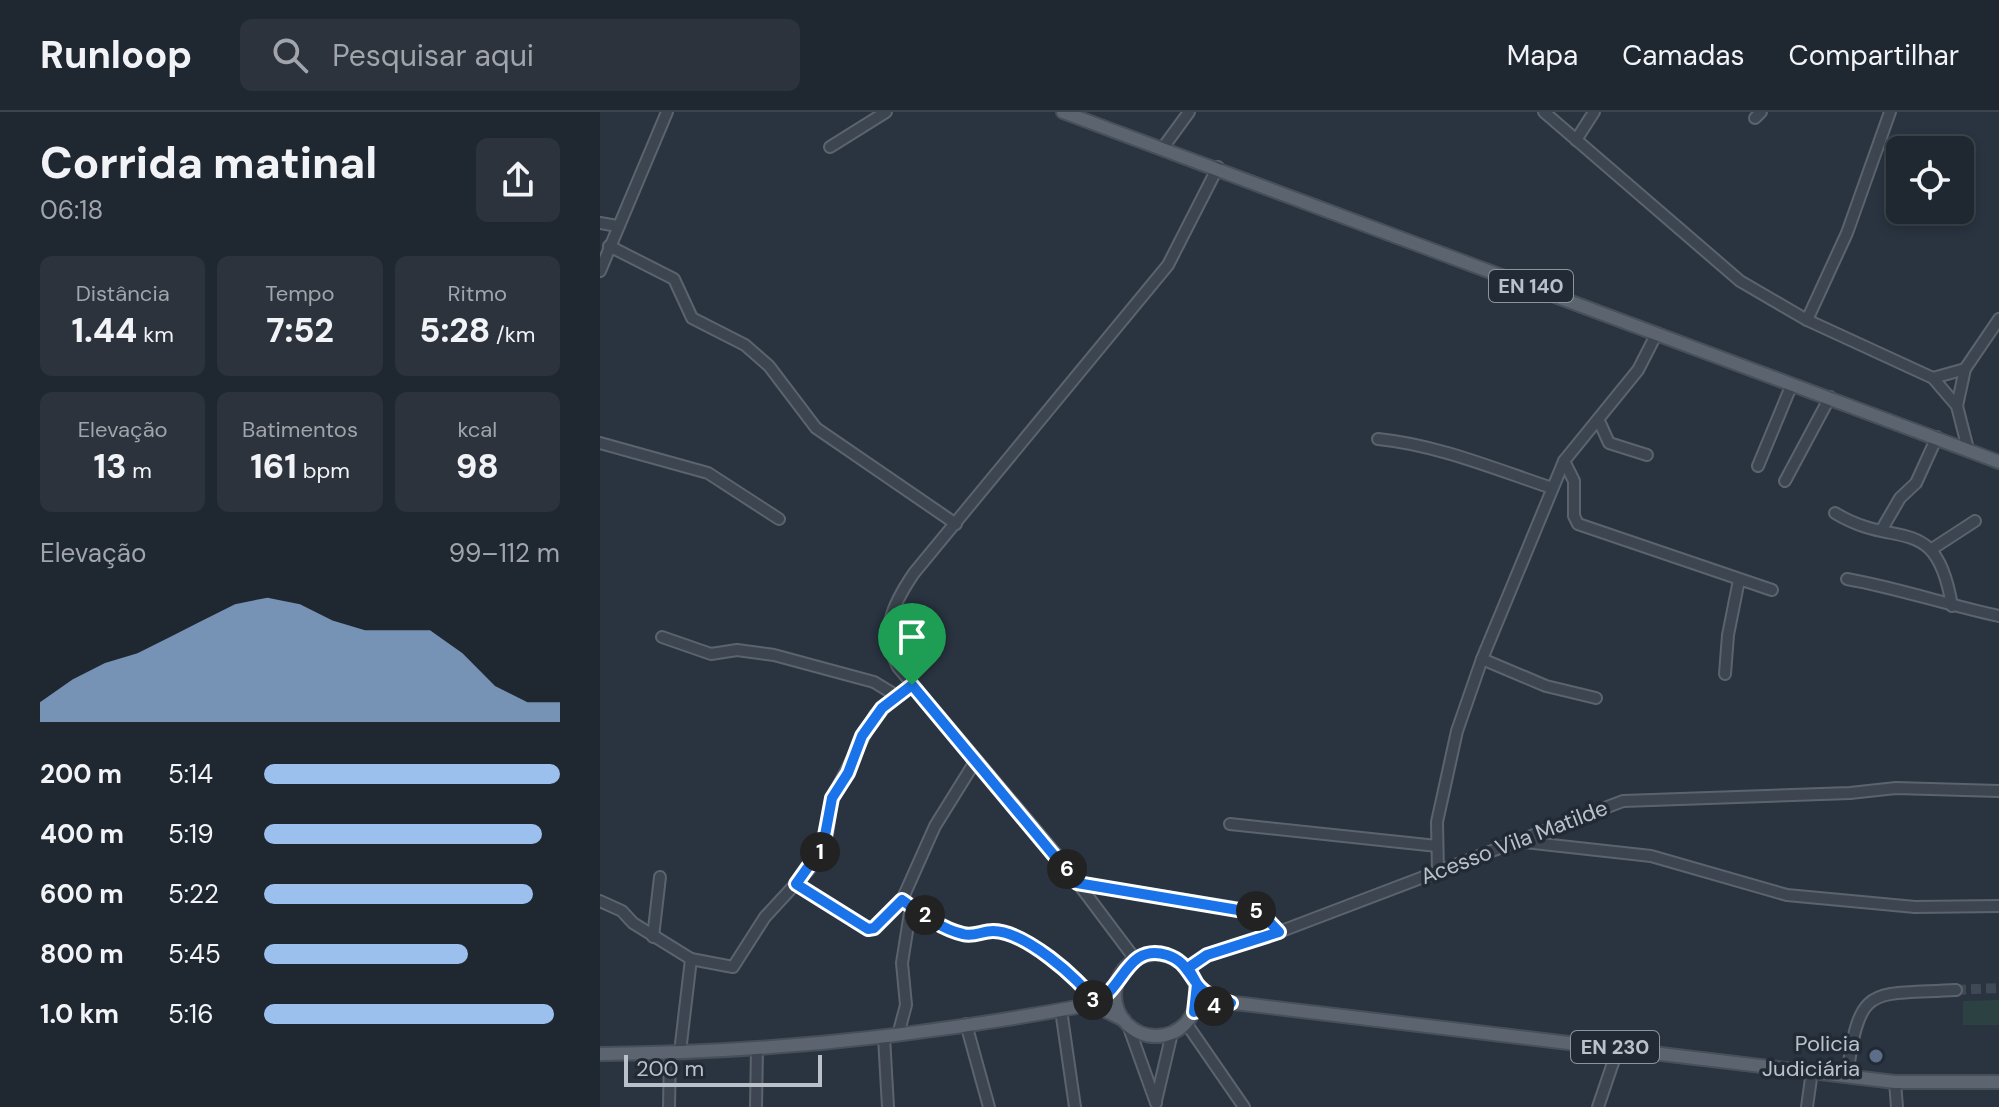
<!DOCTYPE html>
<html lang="pt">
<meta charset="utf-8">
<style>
body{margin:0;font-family:"DM Sans",sans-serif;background:#2c333c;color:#f1f3f6;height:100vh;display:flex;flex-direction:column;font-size:30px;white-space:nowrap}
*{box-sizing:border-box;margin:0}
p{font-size:26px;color:#a1a5ab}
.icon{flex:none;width:44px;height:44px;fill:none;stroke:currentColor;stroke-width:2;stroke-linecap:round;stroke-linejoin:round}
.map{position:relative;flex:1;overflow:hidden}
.side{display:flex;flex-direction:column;background:#1f2730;width:600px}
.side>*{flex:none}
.tools{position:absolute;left:1286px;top:24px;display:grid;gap:16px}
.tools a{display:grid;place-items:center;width:88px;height:88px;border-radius:12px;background:#1f2730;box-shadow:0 4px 12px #0003,0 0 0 2px #3c444c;font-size:40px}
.scale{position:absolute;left:24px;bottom:20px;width:198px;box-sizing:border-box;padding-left:8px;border:4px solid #bac1ca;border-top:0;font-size:22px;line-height:28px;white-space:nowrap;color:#bac1ca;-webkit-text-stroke:6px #222b35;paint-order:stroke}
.pin{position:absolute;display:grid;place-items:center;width:68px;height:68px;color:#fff;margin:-82px -34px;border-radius:50% 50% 50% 0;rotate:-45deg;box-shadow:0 0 8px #0007}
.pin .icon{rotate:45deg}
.km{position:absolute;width:40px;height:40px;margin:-20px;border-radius:50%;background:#222;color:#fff;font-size:22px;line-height:40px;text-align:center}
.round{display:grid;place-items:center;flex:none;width:84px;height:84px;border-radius:12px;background:#2c333c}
.summary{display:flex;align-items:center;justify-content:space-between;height:136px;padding:0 40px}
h1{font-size:44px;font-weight:800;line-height:60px}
.stats{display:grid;grid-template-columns:repeat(3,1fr);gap:12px;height:136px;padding:8px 40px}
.stats div{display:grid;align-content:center;border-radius:12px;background:#2c333c;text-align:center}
.stats b{font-size:34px;font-weight:800}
.stats small{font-size:22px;font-weight:400}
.stats p{font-size:22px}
.chart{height:224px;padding:16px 40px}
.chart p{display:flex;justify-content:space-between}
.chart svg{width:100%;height:144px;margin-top:8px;fill:#9bc0ee;opacity:.7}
ul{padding:0 40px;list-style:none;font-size:26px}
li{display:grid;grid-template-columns:128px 96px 1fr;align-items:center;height:60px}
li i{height:20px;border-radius:10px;background:#9bc0ee}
header{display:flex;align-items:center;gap:48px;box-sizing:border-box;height:112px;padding:0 40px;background:#1f2730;border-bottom:2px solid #3c444c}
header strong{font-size:38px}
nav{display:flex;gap:44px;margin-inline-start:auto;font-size:28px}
.search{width:560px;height:72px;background:#2c333c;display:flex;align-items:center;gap:20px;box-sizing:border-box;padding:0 28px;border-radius:12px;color:#a1a5ab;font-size:30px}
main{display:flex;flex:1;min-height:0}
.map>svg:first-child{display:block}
.green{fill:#2c4242}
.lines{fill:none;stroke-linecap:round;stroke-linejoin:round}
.minor-tunnel{stroke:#3f4955;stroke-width:10;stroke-dasharray:10 5;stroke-linecap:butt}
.minor-casing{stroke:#5b646d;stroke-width:14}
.major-casing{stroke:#474f59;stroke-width:16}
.minor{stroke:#3d4650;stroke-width:10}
.major{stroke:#5c656f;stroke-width:12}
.route-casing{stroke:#fff;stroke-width:16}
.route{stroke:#1a73e8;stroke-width:10}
.service-dot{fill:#5c6f8a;stroke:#222b35;stroke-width:3}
.labels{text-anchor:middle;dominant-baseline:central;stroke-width:7;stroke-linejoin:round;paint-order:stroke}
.shield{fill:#222b35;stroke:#8c949d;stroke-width:2}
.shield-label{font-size:20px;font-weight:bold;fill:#bac1ca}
.street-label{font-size:22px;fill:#bac1ca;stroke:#222b35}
.poi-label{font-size:22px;fill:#bac1ca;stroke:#222b35;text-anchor:end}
</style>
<header>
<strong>Runloop</strong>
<div class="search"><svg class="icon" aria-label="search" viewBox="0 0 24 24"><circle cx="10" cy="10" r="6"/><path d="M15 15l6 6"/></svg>Pesquisar aqui</div>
<nav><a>Mapa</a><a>Camadas</a><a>Compartilhar</a></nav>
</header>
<main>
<section class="side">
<div class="summary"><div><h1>Corrida matinal</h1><p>06:18</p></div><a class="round"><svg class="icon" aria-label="share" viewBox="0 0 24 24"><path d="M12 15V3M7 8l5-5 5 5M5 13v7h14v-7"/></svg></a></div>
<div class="stats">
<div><p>Distância</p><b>1.44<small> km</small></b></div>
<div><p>Tempo</p><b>7:52</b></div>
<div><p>Ritmo</p><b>5:28<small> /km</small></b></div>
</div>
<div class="stats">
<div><p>Elevação</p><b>13<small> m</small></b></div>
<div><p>Batimentos</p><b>161<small> bpm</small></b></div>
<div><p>kcal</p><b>98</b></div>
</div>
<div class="chart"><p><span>Elevação</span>99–112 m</p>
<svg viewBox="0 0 160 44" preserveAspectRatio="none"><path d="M0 44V38L10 31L20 26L30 23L40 18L50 13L60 8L70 6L80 8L90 13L100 16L110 16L120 16L130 23L140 33L150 38L160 38V44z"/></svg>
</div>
<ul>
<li><b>200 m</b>5:14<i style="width:100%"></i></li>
<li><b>400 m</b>5:19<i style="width:94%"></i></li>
<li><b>600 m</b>5:22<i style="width:91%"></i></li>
<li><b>800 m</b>5:45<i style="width:69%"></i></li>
<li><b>1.0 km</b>5:16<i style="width:98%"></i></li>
</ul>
</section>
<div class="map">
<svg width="1399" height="995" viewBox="0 0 1399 995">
<rect width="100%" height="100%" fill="#293440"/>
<!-- green -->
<polygon class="green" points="1399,888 1399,913 1363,913 1363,889"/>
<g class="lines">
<!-- minor-tunnel -->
<polyline class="minor-tunnel" points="1356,878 1399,876"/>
<!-- minor casing -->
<g class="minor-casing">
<g id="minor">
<polyline points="944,0 1140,169 1207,208 1333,266 1357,294 1368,337"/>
<polyline points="1155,6 1161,0"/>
<polyline points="976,28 994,0"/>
<polyline points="230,35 286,0"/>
<polyline points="562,37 589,0"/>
<polyline points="0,111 17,114"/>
<polyline points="9,134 74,167 92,206 145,233 169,254 216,316 356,412"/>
<polyline points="0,159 67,0"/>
<polyline points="1207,208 1247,121 1290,0"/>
<polyline points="1333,266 1365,257"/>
<polyline points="1357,294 1365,257 1399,207"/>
<polyline points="999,309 1009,331 1047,343"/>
<path d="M778,327C838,333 895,357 952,376"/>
<polyline points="0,331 108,361 179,407"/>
<polyline points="964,349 974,369 974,404 978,412 1172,478"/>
<polyline points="1158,354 1192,272"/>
<polyline points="1185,369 1230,285"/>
<path d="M1235,401C1297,439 1336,398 1352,494"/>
<polyline points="1282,417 1300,386 1316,371 1337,325"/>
<polyline points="1332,437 1375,409"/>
<path d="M1247,467C1298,476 1347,493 1399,504"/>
<polyline points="62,525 111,542 137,538 174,543 274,570 297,584"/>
<polyline points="882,547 946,574 996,586"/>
<polyline points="1125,562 1128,523 1139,468"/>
<polyline points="630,712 837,734"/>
<polyline points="924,730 1051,744 1187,783 1315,795 1399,794"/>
<polyline points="838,761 837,710 857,619 882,547 964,349 1038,258 1057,221"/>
<polyline points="477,771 654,799 679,820"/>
<path d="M196,772L268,817L274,816L302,788C320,801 341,817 363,822C374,825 382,819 393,819C424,819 479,866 495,890"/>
<polyline points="302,788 335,714 376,648"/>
<polyline points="0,789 22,799 33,811 91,847 80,940"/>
<polyline points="53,825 60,765"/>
<polyline points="91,847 133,855 165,805 213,753 227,723 232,686 275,603 312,573"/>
<path d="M535,847L456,742L298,555C279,519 293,492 314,461L568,153L618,55"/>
<polyline points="588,856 607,843 679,820 1023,689 1250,681 1296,676 1399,679"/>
<polyline points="461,898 475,995"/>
<polyline points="586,911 644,995"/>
<polyline points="366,912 389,995"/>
<polyline points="528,913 556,991"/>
<polyline points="298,923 306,893 302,851 311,794"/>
<polyline points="284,925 288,995"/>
<path d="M1247,964C1260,871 1268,883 1356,878"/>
<polyline points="1295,970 1297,995"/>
<polyline points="556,989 572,921"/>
<polyline points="69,995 70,941"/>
<polyline points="156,995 157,936"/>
<polyline points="998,995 1018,936"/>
<polyline points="1207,995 1212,959"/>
</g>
</g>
<!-- major casing -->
<g class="major-casing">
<g id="major">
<polyline points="463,0 1399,350"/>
<circle cx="556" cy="883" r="41"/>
<polyline points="485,895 504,898 524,908"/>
<polyline points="594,900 631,891 643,892 1295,970 1399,970"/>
<path d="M0,942C161,941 323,924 482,894L500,888L516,875"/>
</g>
</g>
<!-- minor -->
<use href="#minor" class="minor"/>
<!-- major -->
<use href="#major" class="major"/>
</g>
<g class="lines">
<!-- route casing -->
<g class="route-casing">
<path id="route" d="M312,573L282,596L262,624L248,661L232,686L223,734L196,772L268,817L274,816L302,788C320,801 341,817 363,822C374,825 382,819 393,819C424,819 479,866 495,890C524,878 526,831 567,843C585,849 587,860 598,873C606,883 619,887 631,891L594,900L597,872L588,856L607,843L679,820L662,802L477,771L312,573"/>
</g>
<!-- route -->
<use href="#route" class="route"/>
</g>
<!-- markers -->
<circle class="service-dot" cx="1276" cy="944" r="8"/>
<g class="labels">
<!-- shield labels -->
<g class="shield">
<rect x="889" y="158" width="84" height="32" rx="6"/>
<rect x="971" y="919" width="88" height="32" rx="6"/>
</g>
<g class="shield-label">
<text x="931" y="174">EN 140</text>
<text x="1015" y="935">EN 230</text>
</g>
<!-- street labels -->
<g class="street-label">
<text transform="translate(914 730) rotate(-21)">Acesso Vila Matilde</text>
</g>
<!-- poi labels -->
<g class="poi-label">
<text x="1260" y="931">Policia<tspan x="1260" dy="25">Judiciária</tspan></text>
</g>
</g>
</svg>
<div class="tools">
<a><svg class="icon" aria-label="locate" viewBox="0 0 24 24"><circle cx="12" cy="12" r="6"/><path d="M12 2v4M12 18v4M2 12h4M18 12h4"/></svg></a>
</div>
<div class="scale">200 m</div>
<div class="pin" style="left:312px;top:573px;background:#1e9e55"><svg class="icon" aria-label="arrive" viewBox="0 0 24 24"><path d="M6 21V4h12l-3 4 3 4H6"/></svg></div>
<b class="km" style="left:220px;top:740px">1</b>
<b class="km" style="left:325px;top:803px">2</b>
<b class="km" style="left:493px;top:888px">3</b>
<b class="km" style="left:614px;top:894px">4</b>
<b class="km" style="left:656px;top:799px">5</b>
<b class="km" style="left:467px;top:757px">6</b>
</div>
</main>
